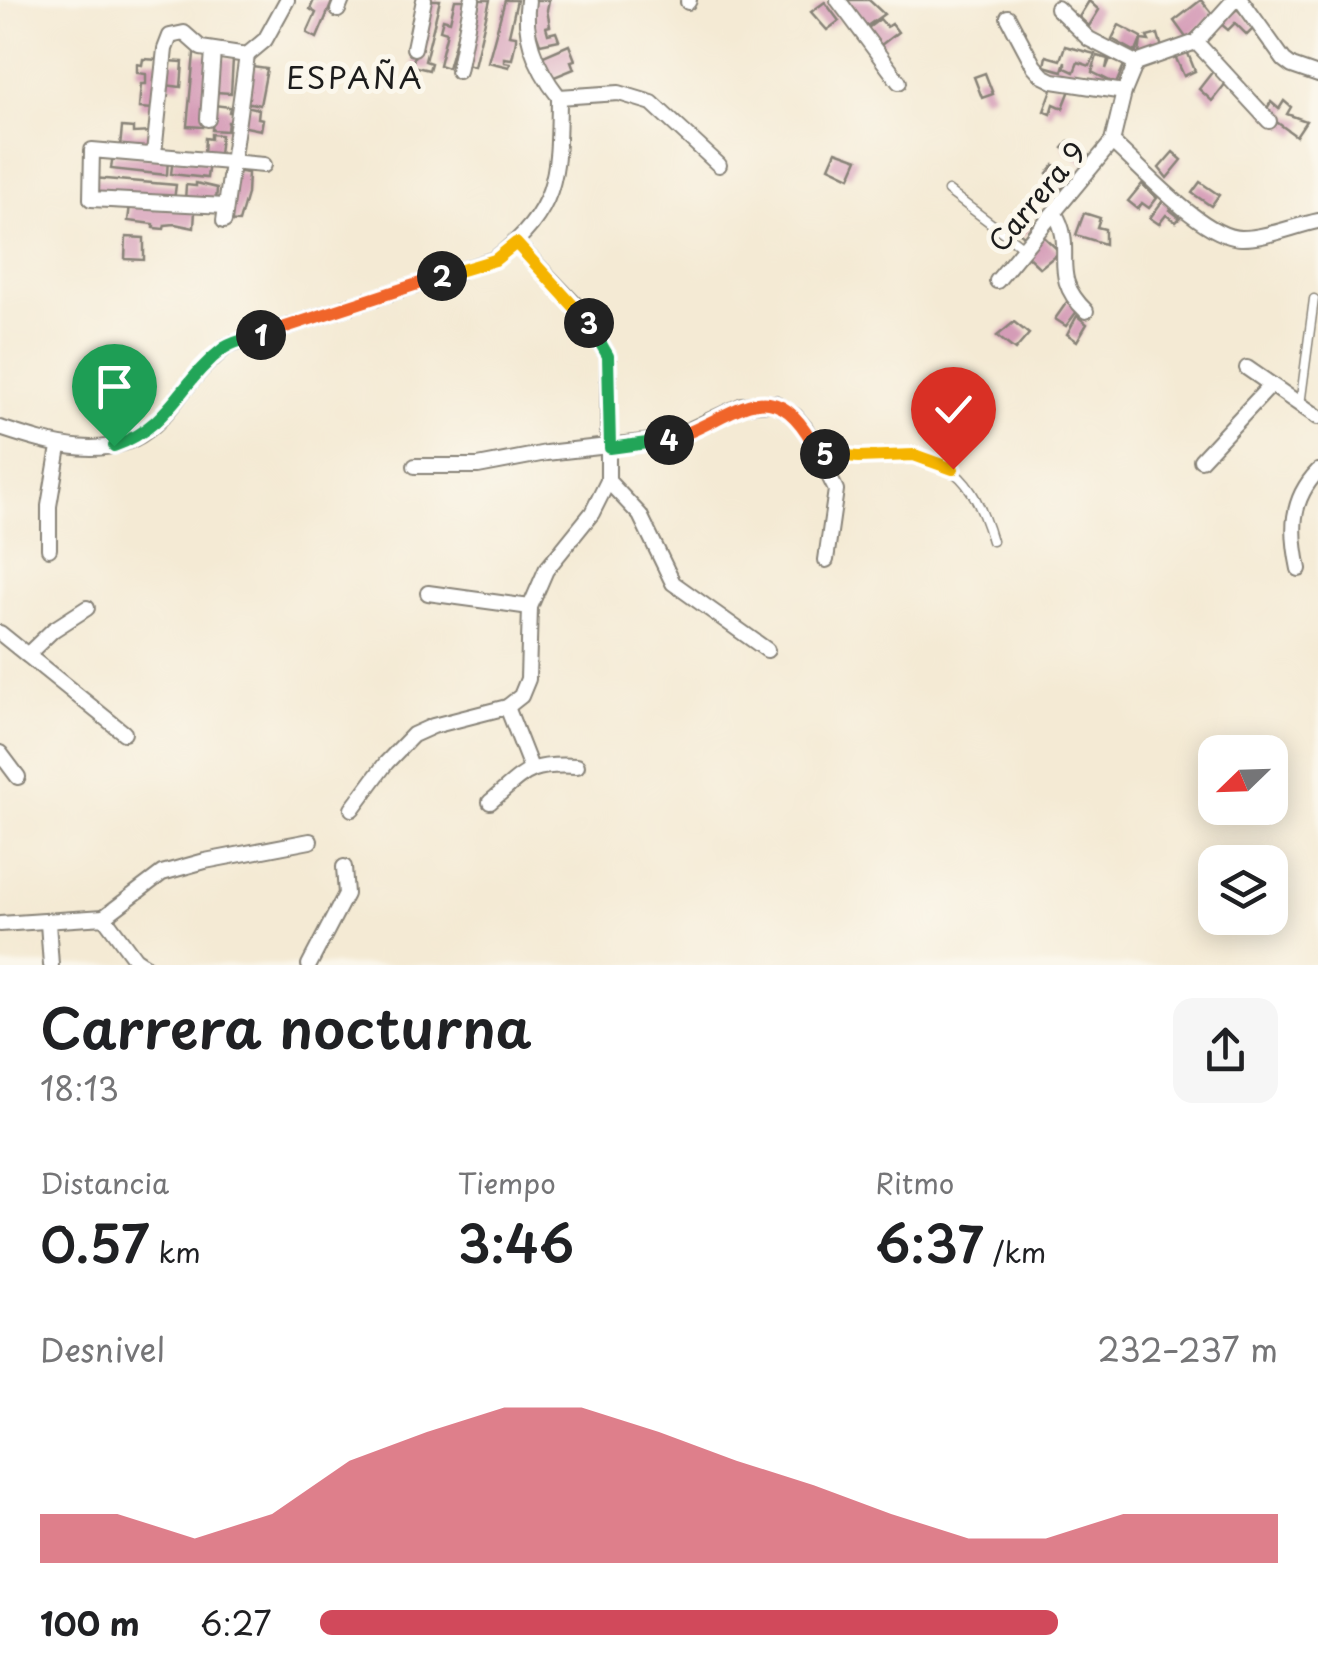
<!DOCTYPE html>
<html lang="es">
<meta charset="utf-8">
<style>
body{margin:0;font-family:"Playpen Sans",sans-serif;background:#f6f6f6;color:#202124;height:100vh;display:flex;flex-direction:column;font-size:38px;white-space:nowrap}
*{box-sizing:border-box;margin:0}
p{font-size:32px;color:#757577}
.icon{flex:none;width:55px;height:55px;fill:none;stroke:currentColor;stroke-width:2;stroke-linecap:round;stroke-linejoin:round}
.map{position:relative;height:965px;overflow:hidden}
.sheet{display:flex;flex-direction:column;background:#fff;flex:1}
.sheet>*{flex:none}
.needle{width:65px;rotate:247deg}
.fabs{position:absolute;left:1198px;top:735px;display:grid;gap:20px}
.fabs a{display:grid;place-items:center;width:90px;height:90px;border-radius:20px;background:#fff;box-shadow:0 5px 25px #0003;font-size:50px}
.pin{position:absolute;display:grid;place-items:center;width:85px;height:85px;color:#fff;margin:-102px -42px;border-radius:50% 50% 50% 0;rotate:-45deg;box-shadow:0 0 10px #0007}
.pin .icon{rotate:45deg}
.km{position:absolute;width:50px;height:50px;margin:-25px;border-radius:50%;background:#222;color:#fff;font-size:28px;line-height:50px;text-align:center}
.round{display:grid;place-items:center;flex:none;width:105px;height:105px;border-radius:20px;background:#f6f6f6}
.summary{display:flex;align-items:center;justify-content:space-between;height:170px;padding:0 40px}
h1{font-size:55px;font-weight:600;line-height:75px}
.stats{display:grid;grid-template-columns:repeat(3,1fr);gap:15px;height:170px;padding:10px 40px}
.stats div{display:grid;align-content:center}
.stats b{font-size:50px;font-weight:600}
.stats small{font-size:28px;font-weight:400}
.stats p{font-size:28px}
.chart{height:280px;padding:20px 40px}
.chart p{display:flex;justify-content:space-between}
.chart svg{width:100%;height:180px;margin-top:10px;fill:#d1495b;opacity:.7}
ul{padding:0 40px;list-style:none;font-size:32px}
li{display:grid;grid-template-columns:160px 120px 1fr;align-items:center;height:75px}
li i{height:25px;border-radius:12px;background:#d1495b}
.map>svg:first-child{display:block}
.building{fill:#d59cb7}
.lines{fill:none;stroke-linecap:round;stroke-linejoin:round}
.service-casing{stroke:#888378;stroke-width:11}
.minor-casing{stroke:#888378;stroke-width:18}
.service{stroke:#fff;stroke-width:8}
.minor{stroke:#fff;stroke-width:14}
.split-1-casing{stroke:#fff;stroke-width:20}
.split-2-casing{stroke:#fff;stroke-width:20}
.split-3-casing{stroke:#fff;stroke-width:20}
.split-4-casing{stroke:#fff;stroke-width:20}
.split-5-casing{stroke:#fff;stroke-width:20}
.split-6-casing{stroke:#fff;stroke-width:20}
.split-1{stroke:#22a559;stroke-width:12}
.split-2{stroke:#f0652b;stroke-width:12}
.split-3{stroke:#f5b400;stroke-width:12}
.split-4{stroke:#22a559;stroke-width:12}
.split-5{stroke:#f0652b;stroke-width:12}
.split-6{stroke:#f5b400;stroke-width:12}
.labels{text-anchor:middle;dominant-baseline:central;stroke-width:10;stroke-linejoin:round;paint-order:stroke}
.street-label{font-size:28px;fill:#1c1c1c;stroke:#fbf7ec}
.neighbourhood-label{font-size:30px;letter-spacing:2.5px;fill:#1c1c1c;stroke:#fbf7ec}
</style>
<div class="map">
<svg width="1318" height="965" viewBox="0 0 1318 965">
<rect width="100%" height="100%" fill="#fbf7ec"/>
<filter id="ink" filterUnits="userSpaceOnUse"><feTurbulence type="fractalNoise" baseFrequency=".01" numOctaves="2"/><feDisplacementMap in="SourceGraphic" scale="20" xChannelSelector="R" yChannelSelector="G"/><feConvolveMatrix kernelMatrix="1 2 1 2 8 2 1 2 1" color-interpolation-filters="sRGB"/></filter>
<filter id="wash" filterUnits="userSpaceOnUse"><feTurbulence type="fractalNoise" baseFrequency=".0048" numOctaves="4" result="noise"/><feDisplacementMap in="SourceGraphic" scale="40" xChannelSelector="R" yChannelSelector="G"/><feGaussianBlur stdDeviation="2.25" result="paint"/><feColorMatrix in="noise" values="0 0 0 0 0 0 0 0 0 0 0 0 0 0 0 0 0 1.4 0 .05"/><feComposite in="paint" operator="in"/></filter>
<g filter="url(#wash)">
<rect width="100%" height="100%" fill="#f4ead4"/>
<g id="blocks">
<!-- building -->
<g class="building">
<polygon points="314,0 333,0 317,38 307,33 316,13 310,9"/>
<polygon points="428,0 440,0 425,61 431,63 429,70 412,66"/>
<polygon points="455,0 465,0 465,7 448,68 439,65 447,32 440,30 443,19 450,21"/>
<polygon points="480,0 490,0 474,66 465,64"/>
<polygon points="505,0 517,0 509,35 516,36 516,40 512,59 504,58 504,62 510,63 509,67 488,62"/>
<polygon points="532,0 549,0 547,10 550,26 546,27 548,34 556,32 559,40 540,44 534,27"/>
<polygon points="846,0 869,0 884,14 867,26"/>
<polygon points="1201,0 1213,15 1187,39 1174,21"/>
<polygon points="1089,1 1099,10 1089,26 1079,17"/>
<polygon points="825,2 839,21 827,30 811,12"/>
<polygon points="1237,9 1255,27 1247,35 1235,23 1228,30 1221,24"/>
<polygon points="880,19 887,27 892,24 898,32 881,45 868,28"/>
<polygon points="1119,25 1142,37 1136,52 1112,39"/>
<polygon points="1158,34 1162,48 1150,54 1139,54 1141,40 1149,41 1147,37"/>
<polygon points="569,45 575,60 571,61 574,69 552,78 541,57"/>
<polygon points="1065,46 1095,54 1090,66 1078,62 1074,72 1065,68 1065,61 1062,71 1044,66 1046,56 1060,60"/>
<polygon points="1187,51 1195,71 1184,76 1175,56"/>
<polygon points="194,54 209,55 203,127 187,126"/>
<polygon points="1097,56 1108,59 1106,69 1110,59 1124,65 1116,84 1092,72"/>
<polygon points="218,58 233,59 231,93 215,92"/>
<polygon points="143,59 159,60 154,109 139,108 141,84 146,84 146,74 137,73 137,64 142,65"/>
<polygon points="167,61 183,62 181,87 165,85"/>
<polygon points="252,67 267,69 260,105 245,102"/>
<polygon points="1213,71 1226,83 1212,101 1199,89"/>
<polygon points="985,73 993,94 982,98 974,77"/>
<polygon points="1054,84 1070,90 1063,108 1054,104 1051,114 1044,111"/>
<polygon points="1284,101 1291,107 1287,114 1306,121 1296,136 1264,113 1271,102 1279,109"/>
<polygon points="214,105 230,107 229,112 234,113 233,122 228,122 227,131 212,130"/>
<polygon points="244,106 259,109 258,118 263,119 261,130 241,126"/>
<polygon points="122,127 133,128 133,133 152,132 151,150 120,148"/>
<polygon points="211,134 221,135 219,155 204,154 205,138 211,139"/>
<polygon points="1069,141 1093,159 1086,165 1063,148"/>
<polygon points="836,151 858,159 850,177 829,167"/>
<polygon points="1173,152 1182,160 1167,178 1159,168"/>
<polygon points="113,154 168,158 167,175 111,169"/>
<polygon points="173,158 209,161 207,178 171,174"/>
<polygon points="1054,165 1071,180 1054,196 1048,191 1058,182 1047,173"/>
<polygon points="233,171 248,173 247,194 239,222 225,221"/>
<polygon points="93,178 176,185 174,200 91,194"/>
<polygon points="1200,182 1219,195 1211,206 1192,193"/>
<polygon points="196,183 217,188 216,203 185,201 186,185 196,186"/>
<polygon points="1142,184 1157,198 1149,208 1142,203 1138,209 1128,201"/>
<polygon points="1164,199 1173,206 1170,210 1180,218 1176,222 1166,215 1159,224 1150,218"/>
<polygon points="130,205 195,210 194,228 175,224 165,225 164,229 154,228 154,224 128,221"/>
<polygon points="1015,212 1032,225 1024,236 1006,222"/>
<polygon points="1084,213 1100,218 1097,227 1105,229 1105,244 1076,235"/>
<polygon points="1042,235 1060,252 1040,268 1024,253"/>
<polygon points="126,237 144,238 144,260 125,259"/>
<polygon points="1069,299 1080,307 1066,326 1055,319"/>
<polygon points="1077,316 1087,324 1077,341 1067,334"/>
<polygon points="1014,322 1029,334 1015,350 997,336"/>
</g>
</g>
</g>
<g filter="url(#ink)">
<use href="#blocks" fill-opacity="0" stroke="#888378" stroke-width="2.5"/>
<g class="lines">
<!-- service casing -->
<g class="service-casing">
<g id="service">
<polyline points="948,191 1025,249"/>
<polyline points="1300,405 1314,299"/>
<path d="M819,453C909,465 960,430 992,541"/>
</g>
</g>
<!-- minor casing -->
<g class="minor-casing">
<g id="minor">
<path d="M528,0C522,37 537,69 559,97"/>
<polyline points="838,0 899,82"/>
<polyline points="1241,0 1284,60 1292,66 1318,75"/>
<polyline points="688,2 689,0"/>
<polyline points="1057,8 1089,39 1136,63"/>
<polyline points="338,10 342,0"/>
<polyline points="1008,17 1034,66 1043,76 1053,81 1124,92"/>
<polyline points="1196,42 1269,121"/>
<polyline points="414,48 424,0"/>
<polyline points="247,55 265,40 287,0"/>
<polyline points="458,71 472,0"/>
<polyline points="559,97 619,93 652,103 719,165"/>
<polyline points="208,119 213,51"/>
<path d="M1112,142C1141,167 1204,239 1242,238C1266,238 1294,226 1318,221"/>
<polyline points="154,153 165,49 170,36 184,33 201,48 247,55"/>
<polyline points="225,206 91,199 92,150 264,165"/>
<path d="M1055,214C1077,250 1047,274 1086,311"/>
<polyline points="224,221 247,55"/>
<polyline points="997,281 1112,142 1124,92 1136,63 1196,42 1234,0"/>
<polyline points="1247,368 1318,417"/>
<path d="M0,428C49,444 111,465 154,425C171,410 183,389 199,372C207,363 218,354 227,346L495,259C560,209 558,173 559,97"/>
<polyline points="1201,460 1271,385"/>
<polyline points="415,466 478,466 546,453 670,439 743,405 775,403 795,416 805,428 836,490 826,560"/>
<polyline points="608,481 640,515 673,583 767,650"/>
<polyline points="49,549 49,506 59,447"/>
<path d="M1299,569C1291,531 1290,500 1318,471"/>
<polyline points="428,593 530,607"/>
<polyline points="0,633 124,733"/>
<polyline points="27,655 53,630 87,608"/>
<polyline points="507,707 531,768"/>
<polyline points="0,753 18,777"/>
<path d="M490,802C526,772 528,763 577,766"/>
<polyline points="352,809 386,763 413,735 433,726 507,707 521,696 528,679 530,607 546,570 592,513 608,481 608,356 584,314 516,243"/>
<polyline points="104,917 162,873 205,861 310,841"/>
<polyline points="48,923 51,965"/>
<polyline points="0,924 104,917 135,959 144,965"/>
<polyline points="309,965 346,894 344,867"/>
</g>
</g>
<!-- service -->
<use href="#service" class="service"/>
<!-- minor -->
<use href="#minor" class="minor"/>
</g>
</g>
<g class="lines" filter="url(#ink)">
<!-- split-1 casing -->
<g class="split-1-casing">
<path id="split-1" d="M114,446C173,424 179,382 224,348C234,341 250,338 261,335"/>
</g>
<!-- split-2 casing -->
<g class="split-2-casing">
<polyline id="split-2" points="261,335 442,276"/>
</g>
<!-- split-3 casing -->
<g class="split-3-casing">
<polyline id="split-3" points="442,276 495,260 516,243 589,323"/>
</g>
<!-- split-4 casing -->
<g class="split-4-casing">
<polyline id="split-4" points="589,323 608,356 610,448 669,440"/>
</g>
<!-- split-5 casing -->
<g class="split-5-casing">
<path id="split-5" d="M669,440C736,419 773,361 818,453L825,454"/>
</g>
<!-- split-6 casing -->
<g class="split-6-casing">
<polyline id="split-6" points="825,454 858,457 914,455 953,469"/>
</g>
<!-- split-1 -->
<use href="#split-1" class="split-1"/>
<!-- split-2 -->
<use href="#split-2" class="split-2"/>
<!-- split-3 -->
<use href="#split-3" class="split-3"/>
<!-- split-4 -->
<use href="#split-4" class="split-4"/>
<!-- split-5 -->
<use href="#split-5" class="split-5"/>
<!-- split-6 -->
<use href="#split-6" class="split-6"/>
</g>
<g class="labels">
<!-- street labels -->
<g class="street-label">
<text transform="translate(1036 196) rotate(-50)">Carrera 9</text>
</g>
<!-- neighbourhood labels -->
<g class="neighbourhood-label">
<text x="355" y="76">ESPAÑA</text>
</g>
</g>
</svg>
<div class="fabs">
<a><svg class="needle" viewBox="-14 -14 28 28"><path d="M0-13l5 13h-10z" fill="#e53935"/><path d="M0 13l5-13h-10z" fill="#757577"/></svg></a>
<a><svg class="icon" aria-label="layers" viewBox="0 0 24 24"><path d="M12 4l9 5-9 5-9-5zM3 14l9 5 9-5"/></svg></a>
</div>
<div class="pin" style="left:114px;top:446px;background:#1e9e55"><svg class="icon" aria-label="arrive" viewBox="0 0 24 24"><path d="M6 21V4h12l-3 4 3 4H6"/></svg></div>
<div class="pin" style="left:953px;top:469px;background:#d93025"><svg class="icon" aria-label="check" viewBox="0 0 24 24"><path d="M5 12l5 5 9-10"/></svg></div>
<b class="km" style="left:261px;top:335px">1</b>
<b class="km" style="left:442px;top:276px">2</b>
<b class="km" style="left:589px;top:323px">3</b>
<b class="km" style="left:669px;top:440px">4</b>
<b class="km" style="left:825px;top:454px">5</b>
</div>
<section class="sheet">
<div class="summary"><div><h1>Carrera nocturna</h1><p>18:13</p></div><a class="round"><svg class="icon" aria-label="share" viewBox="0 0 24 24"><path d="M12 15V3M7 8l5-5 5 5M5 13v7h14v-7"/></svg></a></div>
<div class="stats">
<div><p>Distancia</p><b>0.57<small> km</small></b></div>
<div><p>Tiempo</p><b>3:46</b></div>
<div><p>Ritmo</p><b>6:37<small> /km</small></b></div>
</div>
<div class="chart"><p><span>Desnivel</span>232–237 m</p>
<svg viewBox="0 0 160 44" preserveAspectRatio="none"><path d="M0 44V32L10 32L20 38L30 32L40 19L50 12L60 6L70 6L80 12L90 19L100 25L110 32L120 38L130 38L140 32L150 32L160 32V44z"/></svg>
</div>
<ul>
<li><b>100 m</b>6:27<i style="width:77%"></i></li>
</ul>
</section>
